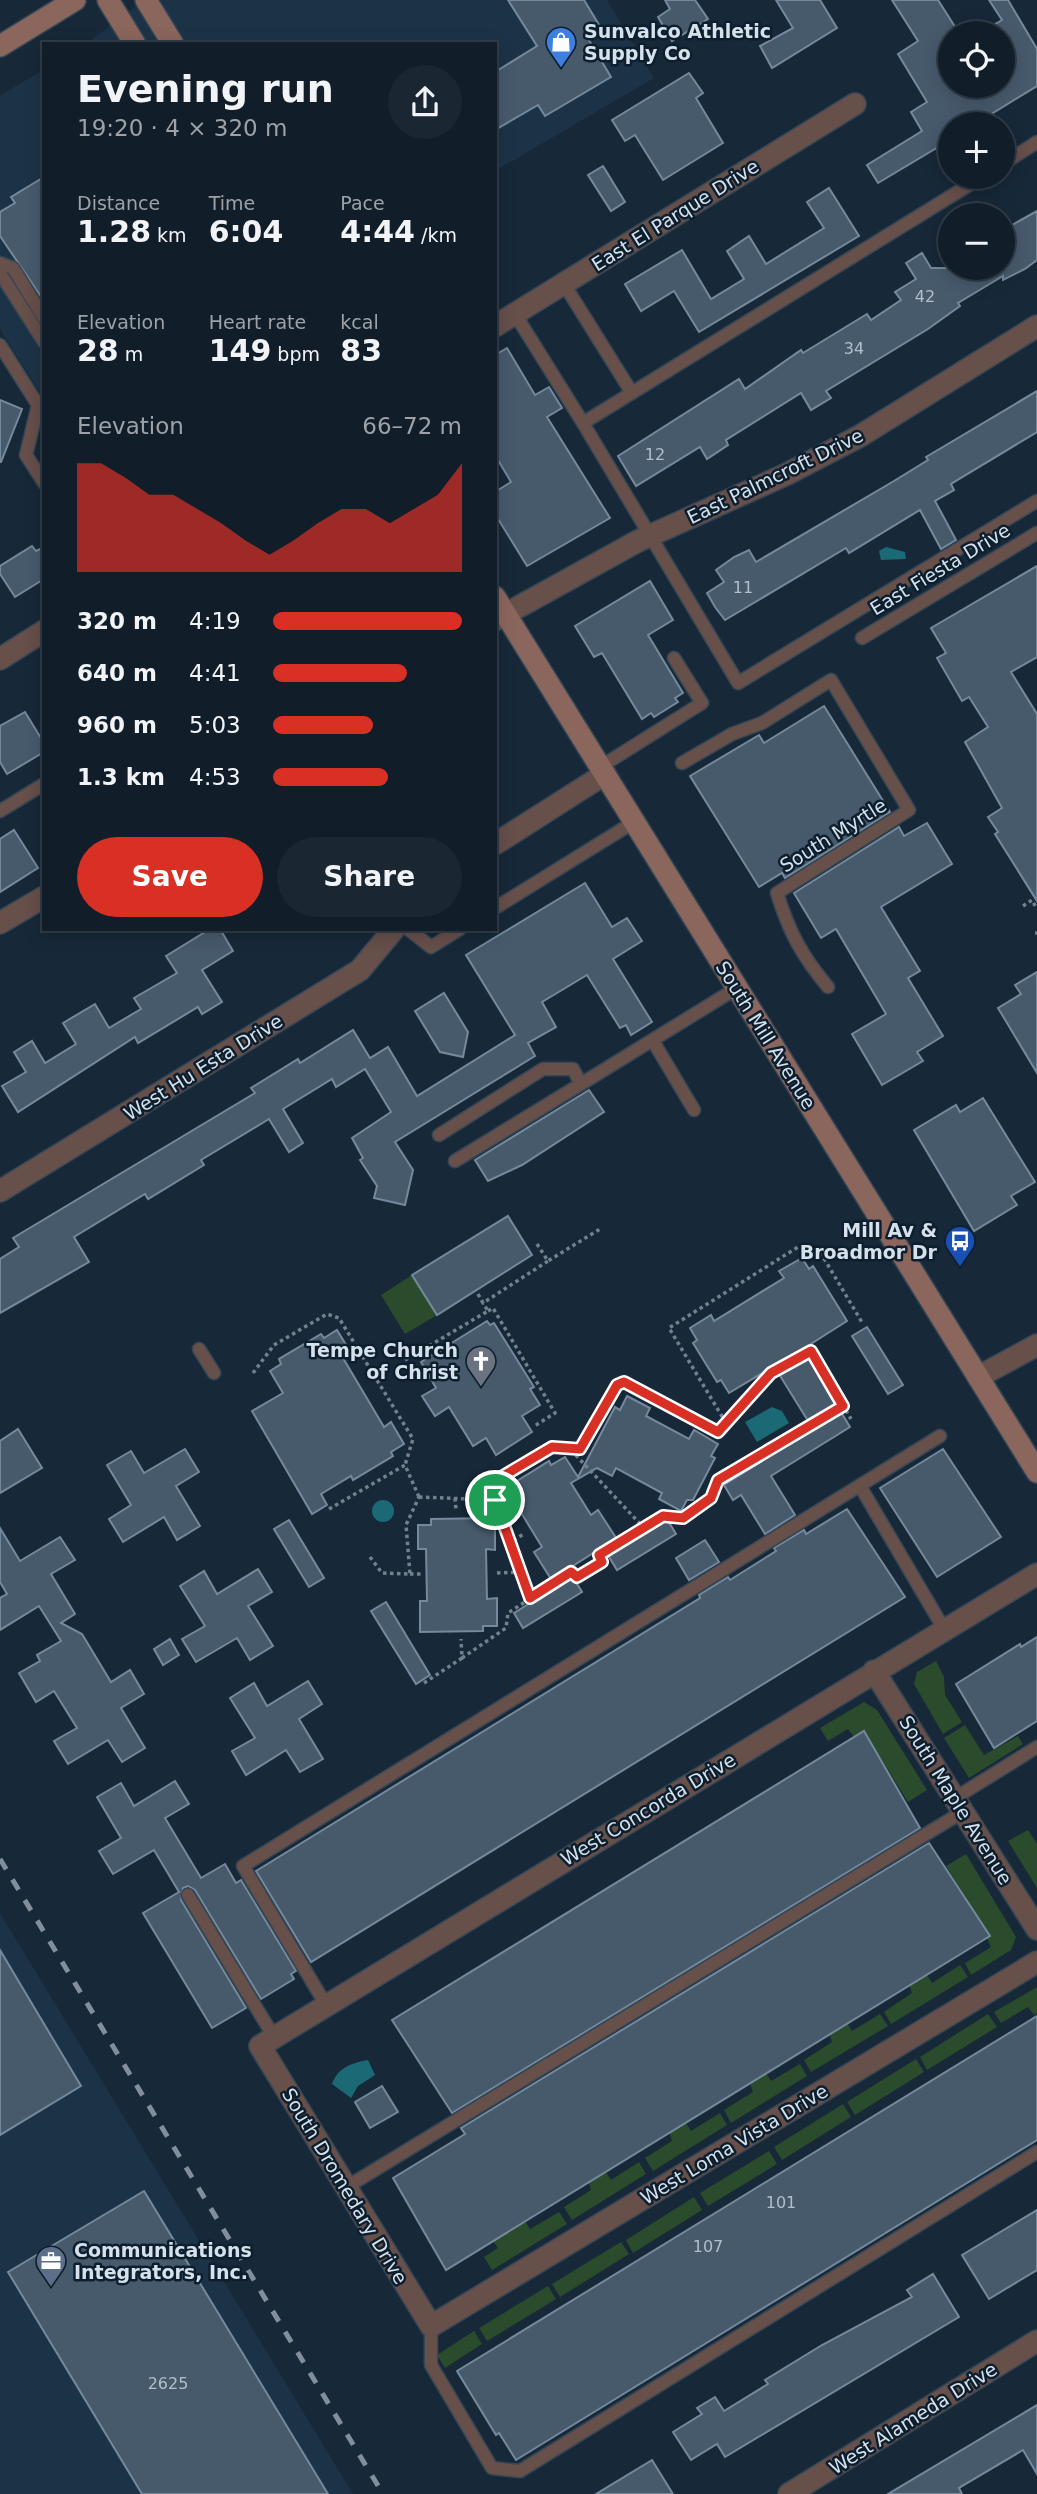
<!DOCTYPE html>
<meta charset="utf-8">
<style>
body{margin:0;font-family:"DejaVu Sans",sans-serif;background:#1a2732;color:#f1f3f6;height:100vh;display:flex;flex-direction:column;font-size:26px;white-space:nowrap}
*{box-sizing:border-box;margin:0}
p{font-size:23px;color:#9ca2a8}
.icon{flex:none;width:38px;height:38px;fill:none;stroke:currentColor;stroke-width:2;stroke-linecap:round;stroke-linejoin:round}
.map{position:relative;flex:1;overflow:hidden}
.panel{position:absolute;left:42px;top:42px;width:455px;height:889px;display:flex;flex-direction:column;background:#111e2a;border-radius:0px;box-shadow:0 4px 18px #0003,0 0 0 2px #303c47}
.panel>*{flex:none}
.tools{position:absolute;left:938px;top:21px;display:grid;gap:14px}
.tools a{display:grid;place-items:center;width:77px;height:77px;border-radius:50%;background:#111e2a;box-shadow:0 4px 18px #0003,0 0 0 2px #303c47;font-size:35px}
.pin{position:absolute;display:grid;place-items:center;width:60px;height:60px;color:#fff;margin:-30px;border:4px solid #fff;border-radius:50%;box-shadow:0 2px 7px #0007}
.round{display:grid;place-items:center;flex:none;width:74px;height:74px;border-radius:37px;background:#1a2732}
.headline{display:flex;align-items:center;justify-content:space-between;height:119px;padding:0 35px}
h1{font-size:38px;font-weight:600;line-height:52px}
.figures{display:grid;grid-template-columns:repeat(3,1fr);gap:10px;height:119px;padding:7px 35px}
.figures div{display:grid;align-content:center}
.figures b{font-size:30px;font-weight:600}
.figures small{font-size:19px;font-weight:400}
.figures p{font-size:19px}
.chart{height:196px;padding:14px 35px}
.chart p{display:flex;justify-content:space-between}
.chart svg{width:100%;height:126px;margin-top:7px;fill:#d93025;opacity:.7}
.button{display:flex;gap:14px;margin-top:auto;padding:14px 35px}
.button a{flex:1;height:80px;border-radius:42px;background:#d93025;color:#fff;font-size:28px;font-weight:600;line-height:80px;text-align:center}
.button a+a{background:#1a2732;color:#f1f3f6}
ul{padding:0 35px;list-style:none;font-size:23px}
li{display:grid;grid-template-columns:112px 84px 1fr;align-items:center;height:52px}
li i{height:18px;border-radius:9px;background:#d93025}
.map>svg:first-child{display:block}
.built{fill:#1c3347}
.green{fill:#2a4b2c}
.water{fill:#1b6974}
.building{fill:#475a6c;stroke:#74899c;stroke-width:2}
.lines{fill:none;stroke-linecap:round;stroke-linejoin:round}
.lane-casing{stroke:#354655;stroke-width:15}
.street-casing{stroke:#354655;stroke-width:24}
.secondary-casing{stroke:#354655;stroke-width:24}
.path{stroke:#72818e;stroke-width:3.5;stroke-dasharray:3.5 3.5;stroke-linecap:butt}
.lane{stroke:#674f4a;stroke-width:12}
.street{stroke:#674f4a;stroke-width:21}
.secondary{stroke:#8b665d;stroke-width:21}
.rail{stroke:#818f9c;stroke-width:5;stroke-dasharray:12 12;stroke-linecap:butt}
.route-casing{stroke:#fff;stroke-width:14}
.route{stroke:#d93025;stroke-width:9}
.labels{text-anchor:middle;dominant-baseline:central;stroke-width:5;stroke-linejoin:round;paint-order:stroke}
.number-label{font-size:16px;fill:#b2bfcb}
.poi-label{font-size:19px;font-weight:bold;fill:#d5e1eb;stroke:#0d1f2e;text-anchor:start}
.street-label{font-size:19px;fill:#d5e1eb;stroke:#0d1f2e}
</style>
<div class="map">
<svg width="1037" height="2494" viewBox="0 0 1037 2494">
<rect width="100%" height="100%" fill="#172838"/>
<!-- built -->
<g class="built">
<polygon points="144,0 607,0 654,78 495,171 495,44 86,44"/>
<polygon points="44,69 44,388 39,391 0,329 0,96"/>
<polygon points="0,1913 353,2494 0,2494"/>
</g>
<!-- green -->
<g class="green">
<polygon points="412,1275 437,1315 405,1334 381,1295"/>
<polygon points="936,1661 944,1677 945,1695 962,1722 943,1734 914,1684 917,1672"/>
<polygon points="864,1702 877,1710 927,1790 908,1802 864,1731 854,1737 848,1729 828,1741 820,1728"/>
<polygon points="965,1725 984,1755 1018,1736 1023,1744 969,1778 944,1738"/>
<polygon points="1028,1830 1037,1844 1037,1888 1008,1841"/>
<polygon points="966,1854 1016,1937 1011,1950 971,1975 965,1963 991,1947 987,1938 990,1936 946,1866"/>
<polygon points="883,1905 932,1983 960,1965 968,1977 891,2024 884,2012 912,1993"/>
<polygon points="804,1954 852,2031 880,2014 888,2026 811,2072 804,2060 832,2042"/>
<polygon points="1037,1987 1037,2013 1034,2015 1028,2007 1001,2023 994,2012"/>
<polygon points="723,2004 771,2081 800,2064 807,2076 731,2123 724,2110 753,2092"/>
<polygon points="988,2014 997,2027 927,2070 920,2057"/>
<polygon points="643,2053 691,2131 720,2113 727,2125 653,2171 645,2158 672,2141"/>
<polygon points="916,2059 924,2072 855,2115 847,2102"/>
<polygon points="563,2102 611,2180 639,2162 646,2174 572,2220 564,2207 591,2190"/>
<polygon points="843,2104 851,2117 782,2160 774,2147"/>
<polygon points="769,2151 777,2164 708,2206 700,2193"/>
<polygon points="482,2152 530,2229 559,2212 567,2224 492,2270 484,2257 498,2248 493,2241"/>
<polygon points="694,2197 702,2210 633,2253 626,2240"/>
<polygon points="621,2242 629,2254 560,2297 552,2284"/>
<polygon points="548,2286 556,2299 487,2341 479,2328"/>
<polygon points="474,2331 482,2344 445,2368 437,2355"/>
</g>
<!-- water -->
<g class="water">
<polygon points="886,547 905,552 906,559 881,560 879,551"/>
<polygon points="772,1407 782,1411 789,1423 757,1442 745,1422"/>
<circle cx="383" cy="1511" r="11"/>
<path d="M368,2060L375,2075L358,2086L351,2098L332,2084C338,2067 352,2063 368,2060Z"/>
</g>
<!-- building -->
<g class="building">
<polygon points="508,0 584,0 601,28 587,37 611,77 545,116 538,105 495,130 495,72 537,46"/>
<polygon points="665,0 695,0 708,19 672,41 658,17 670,9"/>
<polygon points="776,0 820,0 837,28 772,68 760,46 793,28"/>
<polygon points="892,0 938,0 959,33 950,33 950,86 1003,86 1003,33 980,33 1002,20 989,0 1008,0 1037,49 1037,86 975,124 950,124 950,140 878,183 867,165 922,131 911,112 927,102 898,54 918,41"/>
<polygon points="689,73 703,93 696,98 723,143 663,180 635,135 625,141 612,120"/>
<polygon points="603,166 625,202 611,211 588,175"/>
<polygon points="44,177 44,301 0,236 0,212 15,203 11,197"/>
<polygon points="829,188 859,236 699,332 674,291 641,311 625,284 682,250 711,299 744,279 727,251 749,236 766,264 824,228 807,202"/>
<polygon points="1037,211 1037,260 1025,269 1003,280 1003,276 958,303 960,306 928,329 826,391 831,398 811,410 801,393 726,440 728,445 707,459 700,447 636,486 618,456 739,379 745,389 801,350 803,353 867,314 871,320 901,300 895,292 916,279 906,263 922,253 931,268 1003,268 1003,230"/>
<polygon points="507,348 535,395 549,387 562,408 547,417 610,518 527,566 495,514 495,492 511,482 495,455 495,355"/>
<polygon points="1037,391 1037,432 951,484 954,490 935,501 956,540 941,549 920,510 849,553 846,548 725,620 715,607 707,593 724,582 716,570 734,557 749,550 756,562 894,481 928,460 926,457"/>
<polygon points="0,400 22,409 1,462 0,462"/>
<polygon points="32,546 36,551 44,547 44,579 15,597 0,574 0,566"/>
<polygon points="1037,566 1037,657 1011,672 1037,714 1037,901 995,834 998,832 988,817 1002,808 965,742 988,727 969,697 962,701 937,658 946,653 931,628"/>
<polygon points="650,581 673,620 648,635 683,693 675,698 678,702 654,717 651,713 642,719 602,653 594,657 575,626"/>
<polygon points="824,706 890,812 785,878 782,873 759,887 690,776 759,735 764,743"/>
<polygon points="25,712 44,743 44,752 7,774 0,762 0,726"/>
<polygon points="927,823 952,864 881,907 920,971 908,978 943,1036 917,1052 923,1061 882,1085 852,1034 886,1014 836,929 821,938 794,893 899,827 904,836"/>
<polygon points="14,830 38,868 0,892 0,839"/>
<polygon points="585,883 612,927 627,918 642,941 613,959 652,1022 631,1035 626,1025 620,1028 587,975 542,1002 556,1027 528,1043 535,1056 395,1142 413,1170 405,1205 374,1198 377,1186 360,1160 363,1158 352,1138 391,1112 365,1069 336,1087 332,1079 283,1109 303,1143 289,1152 269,1119 201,1160 204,1165 148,1199 145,1194 74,1237 89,1262 0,1313 0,1259 19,1247 13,1238 255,1093 251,1088 298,1059 300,1063 353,1030 370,1058 388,1047 417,1096 515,1035 466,955"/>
<polygon points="210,929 220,929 233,951 202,970 222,1002 202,1014 198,1007 138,1043 135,1037 18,1112 2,1086 26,1072 14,1052 32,1041 45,1063 76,1044 63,1023 95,1004 109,1028 141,1009 134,998 177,973 166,956"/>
<polygon points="1037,972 1037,1073 998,1008 1021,994 1015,985"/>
<polygon points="444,993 468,1032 463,1057 440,1052 415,1011"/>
<polygon points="589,1090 604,1112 522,1165 488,1181 475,1160"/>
<polygon points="983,1098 1035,1182 1011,1196 1017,1205 974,1231 914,1130 956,1105 960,1112"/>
<polygon points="508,1216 532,1255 437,1315 412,1275"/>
<polygon points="802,1258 809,1269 813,1266 847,1321 803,1349 850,1427 771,1476 795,1515 765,1534 741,1495 733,1500 724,1485 813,1429 774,1366 729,1393 721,1380 717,1382 693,1343 697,1340 690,1328 711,1315 714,1321 784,1278 779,1271"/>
<polygon points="487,1321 490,1325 494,1323 534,1387 530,1389 540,1405 522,1416 532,1432 496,1455 486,1438 473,1446 449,1407 435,1416 422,1396 436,1388 421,1362"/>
<polygon points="867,1327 903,1385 888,1394 852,1336"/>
<polygon points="337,1330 351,1353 343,1358 384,1427 391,1422 404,1444 391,1452 393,1456 353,1480 351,1476 321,1494 327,1505 312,1514 252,1411 283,1393 270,1371 281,1364 279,1359 321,1334 324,1338"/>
<polygon points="627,1396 650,1408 646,1416 689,1439 694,1430 718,1444 711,1456 715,1458 693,1500 687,1500 681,1511 659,1499 662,1493 616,1468 612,1476 597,1468 571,1483 591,1515 598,1510 622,1547 667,1519 676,1534 617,1570 603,1547 568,1569 582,1592 523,1628 514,1613 556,1587 534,1552 542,1547 520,1511 512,1516 501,1497 512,1490 509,1486 549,1461 551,1465 565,1457 578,1477 615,1407 620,1410"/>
<polygon points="18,1429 42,1468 0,1493 0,1441"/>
<polygon points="185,1449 199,1472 176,1486 200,1526 177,1540 164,1517 123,1542 109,1519 131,1505 107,1465 131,1451 144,1473"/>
<polygon points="943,1449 1001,1537 937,1577 880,1488"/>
<polygon points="847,1509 905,1597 311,1962 256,1871 700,1598 699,1595 728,1577 730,1580 776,1551 774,1548 804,1530 806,1534"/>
<polygon points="495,1518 495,1550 486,1549 487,1599 497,1598 497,1626 483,1626 483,1631 420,1632 420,1601 427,1601 426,1549 418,1549 418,1525 431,1525 431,1519"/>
<polygon points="289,1520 324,1578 309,1587 274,1529"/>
<polygon points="0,1528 20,1561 60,1537 75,1560 51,1574 75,1614 61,1623 82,1634 111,1682 130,1670 144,1694 121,1708 145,1748 122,1762 108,1740 68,1764 54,1741 77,1728 54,1691 36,1702 19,1673 40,1661 37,1655 61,1641 39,1606 0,1630 0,1598 7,1594 0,1582"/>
<polygon points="705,1540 719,1562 689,1580 676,1558"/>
<polygon points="258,1569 272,1592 248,1606 273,1646 250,1660 237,1638 196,1662 182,1639 205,1626 180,1586 204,1571 217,1594"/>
<polygon points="386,1602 430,1675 416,1684 371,1611"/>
<polygon points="1037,1637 1037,1721 994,1748 956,1684 1020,1644 1021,1647"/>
<polygon points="170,1639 179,1655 163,1665 154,1649"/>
<polygon points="308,1681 322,1704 299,1719 323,1759 300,1772 286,1750 246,1775 232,1751 255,1738 230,1698 254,1683 267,1706"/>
<polygon points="864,1731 920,1828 452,2113 392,2020"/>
<polygon points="175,1781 189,1804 165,1818 201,1878 225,1864 236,1883 241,1880 296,1971 291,1974 294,1979 261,1999 195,1890 188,1886 183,1888 181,1900 246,2008 212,2028 143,1913 179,1892 154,1850 113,1874 99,1851 121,1838 97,1797 121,1783 134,1806"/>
<polygon points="929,1843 990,1936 446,2270 393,2178 465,2134 461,2128"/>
<polygon points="0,1950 81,2086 0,2135"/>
<polygon points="1037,2016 1037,2140 516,2460 499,2433 496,2435 457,2371"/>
<polygon points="382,2086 398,2112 370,2128 355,2102"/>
<polygon points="144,2191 328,2494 142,2494 8,2272"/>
<polygon points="1037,2210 1037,2270 989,2299 962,2255"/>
<polygon points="933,2274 959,2317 725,2457 717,2444 691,2460 673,2432 702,2414 697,2408 715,2397 724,2411 768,2384 765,2380 822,2345 912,2297 907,2290"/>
<polygon points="1037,2405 1037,2474 1023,2450 959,2488 962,2494 888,2494"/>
<polygon points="652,2460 673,2494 596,2494"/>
</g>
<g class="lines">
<!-- lane casing -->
<g class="lane-casing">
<g id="lane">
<polyline points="1003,164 1037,142"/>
<polyline points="982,177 583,423 738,683 1037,501"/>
<polyline points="0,263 13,268 44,318"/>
<polyline points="0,273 44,342"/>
<polyline points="564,284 632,393"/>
<polyline points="515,314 583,423"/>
<polyline points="0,345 38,405 26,455 44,483"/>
<polyline points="862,638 1037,533"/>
<path d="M682,763L732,734L762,723L831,680L909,810L777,893C789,932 802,956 828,987"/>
<polyline points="600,767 702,703 674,658"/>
<polyline points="0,811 44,784"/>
<polyline points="495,908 634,822"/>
<polyline points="408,929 431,947 460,929"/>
<polyline points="653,1041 694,1110"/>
<polyline points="581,1084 737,988"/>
<polyline points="439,1135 543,1069 573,1069 581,1084 455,1161"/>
<polyline points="199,1349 214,1373"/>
<polyline points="860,1486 944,1629"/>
<polyline points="955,1798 1037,1747"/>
<polyline points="188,1895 274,2037"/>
<polyline points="326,2005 243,1866 940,1436"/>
<polyline points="345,2188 964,1811"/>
<polyline points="431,2326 431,2365 492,2468 520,2471 1037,2152"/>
</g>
</g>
<!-- street casing -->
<g class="street-casing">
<g id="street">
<polyline points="495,326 855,104"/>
<polyline points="495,620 638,541 787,474 860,436 1037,326"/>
<polyline points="0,659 44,631"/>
<polyline points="495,844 605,774"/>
<polyline points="0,923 44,897"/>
<polyline points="0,1191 360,970 394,929"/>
<polyline points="978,1377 1037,1345"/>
<polyline points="1037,1574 260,2046 431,2326 1037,1962"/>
<polyline points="874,1671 1037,1929"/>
<polyline points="789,2494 1037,2341"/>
</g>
</g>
<!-- secondary casing -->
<g class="secondary-casing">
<g id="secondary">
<polyline points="108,0 135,44"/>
<polyline points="146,0 173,44"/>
<polyline points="0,46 75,0"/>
<polyline points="495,597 1037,1472"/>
</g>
</g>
<!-- path -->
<g class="path">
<polyline points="1023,906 1032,900 1037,909"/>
<polyline points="1035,933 1037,933"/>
<polyline points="537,1244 548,1261 600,1229"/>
<polyline points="478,1294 483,1303 548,1261"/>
<polyline points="488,1311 493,1308 555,1413 533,1427"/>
<polyline points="405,1360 488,1311 483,1303"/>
<polyline points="253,1373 274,1345 327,1314 339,1318 413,1439 405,1465"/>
<polyline points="726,1423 669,1328 798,1247 819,1250 863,1324"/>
<polyline points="571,1450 644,1528"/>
<polyline points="419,1497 495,1500 510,1543"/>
<polyline points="455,1498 456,1510"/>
<polyline points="495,1500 493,1482 552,1447 580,1449 616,1385 624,1382 718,1432 771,1373 811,1351 851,1419"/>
<polyline points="329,1509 405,1465 419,1497"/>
<polyline points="370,1557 382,1573 410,1574 406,1525 419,1497"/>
<polyline points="520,1572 510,1543 525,1533"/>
<polyline points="497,1573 520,1572 530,1598"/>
<polyline points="410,1574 421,1574"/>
<polyline points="462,1658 506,1628 508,1613 571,1572 577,1577 602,1562 599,1555 663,1516 683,1518 711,1498 718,1480 843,1406"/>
<polyline points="424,1683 462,1658 461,1639"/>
</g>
<!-- lane -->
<use href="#lane" class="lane"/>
<!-- street -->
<use href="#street" class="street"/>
<!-- secondary -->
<use href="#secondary" class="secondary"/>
<!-- rail -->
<polyline class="rail" points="0,1859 383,2494"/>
</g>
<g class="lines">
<!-- route casing -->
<g class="route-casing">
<polygon id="route" points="811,1351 843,1406 718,1480 711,1498 683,1518 663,1516 599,1555 602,1562 577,1577 571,1572 530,1598 495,1500 493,1482 552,1447 580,1449 617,1385 624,1382 718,1432 771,1373"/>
</g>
<!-- route -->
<use href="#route" class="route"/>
</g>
<!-- icons -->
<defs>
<g id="shop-pin" transform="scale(1.575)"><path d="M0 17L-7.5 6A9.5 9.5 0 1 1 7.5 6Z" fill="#3f7fe0" stroke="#0d1f2e"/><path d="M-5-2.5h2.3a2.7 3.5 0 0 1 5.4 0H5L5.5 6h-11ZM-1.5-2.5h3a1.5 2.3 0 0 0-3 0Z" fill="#fff"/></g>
<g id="bus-pin" transform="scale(1.575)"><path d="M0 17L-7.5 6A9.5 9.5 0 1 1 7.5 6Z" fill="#1a4fb4" stroke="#0d1f2e"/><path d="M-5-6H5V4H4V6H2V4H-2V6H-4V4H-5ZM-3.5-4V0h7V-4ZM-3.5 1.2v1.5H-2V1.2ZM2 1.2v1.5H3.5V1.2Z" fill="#fff"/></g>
<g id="church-pin" transform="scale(1.575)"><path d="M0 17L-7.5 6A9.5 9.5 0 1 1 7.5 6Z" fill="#6b7280" stroke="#0d1f2e"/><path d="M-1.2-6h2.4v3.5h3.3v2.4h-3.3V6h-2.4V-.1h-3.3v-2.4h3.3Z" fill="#fff"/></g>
<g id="office-pin" transform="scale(1.575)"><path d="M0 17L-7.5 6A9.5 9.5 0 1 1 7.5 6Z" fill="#5c6f8a" stroke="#0d1f2e"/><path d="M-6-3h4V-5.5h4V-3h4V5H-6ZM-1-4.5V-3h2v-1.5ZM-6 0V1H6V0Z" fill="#fff"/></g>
</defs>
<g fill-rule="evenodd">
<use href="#shop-pin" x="561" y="42"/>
<use href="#bus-pin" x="960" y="1241"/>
<use href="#church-pin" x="481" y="1361"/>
<use href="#office-pin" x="51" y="2261"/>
</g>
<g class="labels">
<!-- number labels -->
<g class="number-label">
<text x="925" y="296">42</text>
<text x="854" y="348">34</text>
<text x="655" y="454">12</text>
<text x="743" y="587">11</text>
<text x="781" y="2202">101</text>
<text x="708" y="2246">107</text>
<text x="168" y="2383">2625</text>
</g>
<!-- poi labels -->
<g class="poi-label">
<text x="584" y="31">Sunvalco Athletic<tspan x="584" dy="22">Supply Co</tspan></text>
<text x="937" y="1230" text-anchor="end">Mill Av &amp;<tspan x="937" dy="22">Broadmor Dr</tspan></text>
<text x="458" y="1350" text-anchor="end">Tempe Church<tspan x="458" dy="22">of Christ</tspan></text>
<text x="74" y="2250">Communications<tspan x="74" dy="22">Integrators, Inc.</tspan></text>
</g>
<!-- street labels -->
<g class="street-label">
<text transform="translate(675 215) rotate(-32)">East El Parque Drive</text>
<text transform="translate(775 476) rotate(-26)">East Palmcroft Drive</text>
<text transform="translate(940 569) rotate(-31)">East Fiesta Drive</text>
<text transform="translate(833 835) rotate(-32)">South Myrtle</text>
<text transform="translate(766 1035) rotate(58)">South Mill Avenue</text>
<text transform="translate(203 1067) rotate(-32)">West Hu Esta Drive</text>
<text transform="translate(956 1800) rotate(58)">South Maple Avenue</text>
<text transform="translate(648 1809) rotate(-31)">West Concorda Drive</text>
<text transform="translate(734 2144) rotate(-31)">West Loma Vista Drive</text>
<text transform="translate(345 2186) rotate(59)">South Dromedary Drive</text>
<text transform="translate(913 2418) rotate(-32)">West Alameda Drive</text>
</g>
</g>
</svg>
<div class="tools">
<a><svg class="icon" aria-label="locate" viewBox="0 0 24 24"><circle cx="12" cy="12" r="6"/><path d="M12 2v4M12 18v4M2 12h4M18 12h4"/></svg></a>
<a>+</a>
<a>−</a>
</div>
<div class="pin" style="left:495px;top:1500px;background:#1e9e55"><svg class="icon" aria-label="arrive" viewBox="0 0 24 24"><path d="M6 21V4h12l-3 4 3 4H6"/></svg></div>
<section class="panel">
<div class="headline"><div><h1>Evening run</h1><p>19:20 · 4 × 320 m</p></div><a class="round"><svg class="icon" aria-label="share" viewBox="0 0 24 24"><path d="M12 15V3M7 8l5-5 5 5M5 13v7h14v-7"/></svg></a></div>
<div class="figures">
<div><p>Distance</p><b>1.28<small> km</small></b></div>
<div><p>Time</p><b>6:04</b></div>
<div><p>Pace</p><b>4:44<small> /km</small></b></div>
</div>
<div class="figures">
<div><p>Elevation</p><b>28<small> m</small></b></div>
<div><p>Heart rate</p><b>149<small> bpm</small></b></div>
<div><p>kcal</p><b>83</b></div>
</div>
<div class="chart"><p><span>Elevation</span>66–72 m</p>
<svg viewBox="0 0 160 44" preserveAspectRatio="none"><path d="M0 44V6L10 6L20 11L30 17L40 17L50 22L60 27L70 33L80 38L90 33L100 27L110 22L120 22L130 27L140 22L150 17L160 6V44z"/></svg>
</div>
<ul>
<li><b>320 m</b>4:19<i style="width:100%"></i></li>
<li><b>640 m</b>4:41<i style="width:71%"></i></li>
<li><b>960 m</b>5:03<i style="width:53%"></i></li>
<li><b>1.3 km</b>4:53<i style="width:61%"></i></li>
</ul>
<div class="button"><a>Save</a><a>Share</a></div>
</section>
</div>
